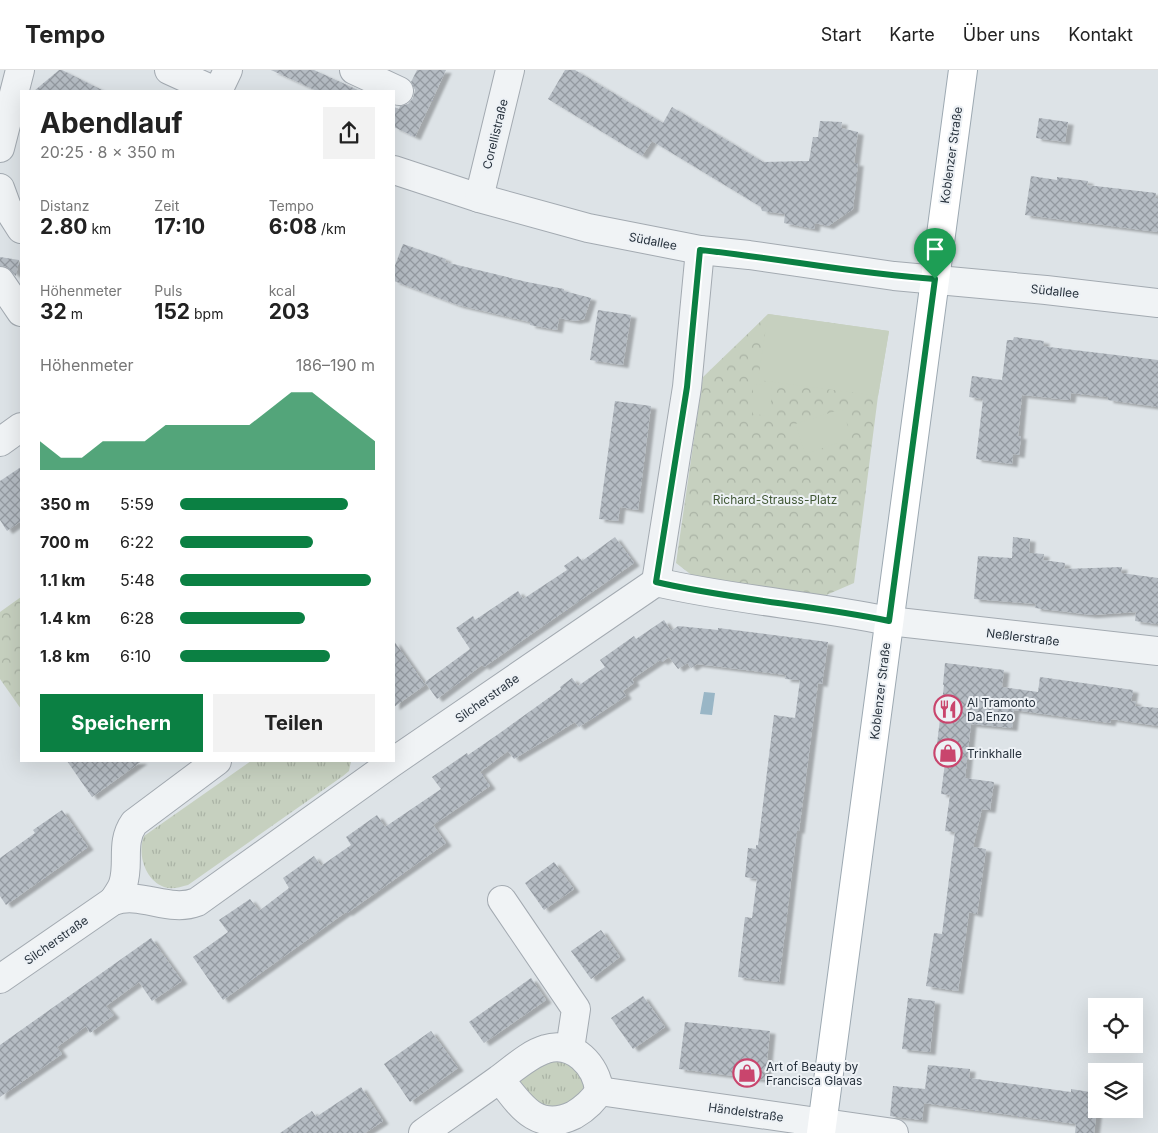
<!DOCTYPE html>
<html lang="de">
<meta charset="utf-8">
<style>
body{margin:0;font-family:Inter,sans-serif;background:#f2f2f2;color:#222;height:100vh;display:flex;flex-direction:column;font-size:19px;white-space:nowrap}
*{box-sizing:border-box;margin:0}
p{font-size:16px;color:#767676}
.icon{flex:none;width:28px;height:28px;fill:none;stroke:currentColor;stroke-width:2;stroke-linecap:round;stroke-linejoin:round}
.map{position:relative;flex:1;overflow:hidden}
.side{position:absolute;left:20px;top:20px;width:375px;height:672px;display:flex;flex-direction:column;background:#fff;border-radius:0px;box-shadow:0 5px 20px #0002}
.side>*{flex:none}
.controls{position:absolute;left:1088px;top:928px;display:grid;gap:10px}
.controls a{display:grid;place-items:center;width:55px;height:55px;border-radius:0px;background:#fff;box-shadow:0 5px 20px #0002;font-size:25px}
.pin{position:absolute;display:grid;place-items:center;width:42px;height:42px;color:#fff;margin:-51px -21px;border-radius:50% 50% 50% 0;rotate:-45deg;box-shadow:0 0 5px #0007}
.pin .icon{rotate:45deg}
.round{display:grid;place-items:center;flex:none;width:52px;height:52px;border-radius:0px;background:#f2f2f2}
.head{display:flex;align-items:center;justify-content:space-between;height:85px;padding:0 20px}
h1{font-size:28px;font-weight:700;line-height:38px}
.metrics{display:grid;grid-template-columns:repeat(3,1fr);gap:8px;height:85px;padding:5px 20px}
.metrics div{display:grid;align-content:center}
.metrics b{font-size:21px;font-weight:700}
.metrics small{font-size:14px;font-weight:400}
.metrics p{font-size:14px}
.chart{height:140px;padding:10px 20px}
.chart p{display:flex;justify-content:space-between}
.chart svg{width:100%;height:90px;margin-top:5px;fill:#0b8043;opacity:.7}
.primary-button{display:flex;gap:10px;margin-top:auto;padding:10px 20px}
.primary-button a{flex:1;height:58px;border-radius:0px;background:#0b8043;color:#fff;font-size:20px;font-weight:700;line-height:58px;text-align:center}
.primary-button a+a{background:#f2f2f2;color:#222}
ul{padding:0 20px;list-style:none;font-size:16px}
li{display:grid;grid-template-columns:80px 60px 1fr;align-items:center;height:38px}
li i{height:12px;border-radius:6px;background:#0b8043}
header{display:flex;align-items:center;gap:30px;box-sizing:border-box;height:70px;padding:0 25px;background:#fff;border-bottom:1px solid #e0e0e0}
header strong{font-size:24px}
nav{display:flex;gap:28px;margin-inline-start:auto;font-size:18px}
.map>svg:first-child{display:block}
.grass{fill:url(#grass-tufts)}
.forest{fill:url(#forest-crowns)}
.garden{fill:#c6d0bf}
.water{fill:#99b6c6}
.building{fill:url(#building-cross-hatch);filter:url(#shadow)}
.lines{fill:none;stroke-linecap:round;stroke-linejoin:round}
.minor-casing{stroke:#a3aab1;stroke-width:30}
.major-casing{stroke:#9da9b2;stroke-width:30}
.minor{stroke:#f0f3f5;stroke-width:28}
.major{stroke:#fff;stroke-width:28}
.route-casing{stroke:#fff;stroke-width:10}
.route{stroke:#0b8043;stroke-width:6}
.labels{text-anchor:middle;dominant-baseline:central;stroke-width:4;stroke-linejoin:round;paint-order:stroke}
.street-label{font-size:12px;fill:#27323d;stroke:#edf1f5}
.park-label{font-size:12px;fill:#415835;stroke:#edf1f5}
.poi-label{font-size:12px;fill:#27323d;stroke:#edf1f5;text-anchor:start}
</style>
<header>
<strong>Tempo</strong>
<nav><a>Start</a><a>Karte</a><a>Über uns</a><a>Kontakt</a></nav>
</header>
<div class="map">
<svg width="1158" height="1063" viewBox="0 0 1158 1063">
<defs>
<pattern id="grass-tufts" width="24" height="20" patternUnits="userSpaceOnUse" patternTransform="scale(1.25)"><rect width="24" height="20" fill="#c6d0bf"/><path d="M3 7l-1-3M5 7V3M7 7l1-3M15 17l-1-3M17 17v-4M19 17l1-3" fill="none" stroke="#aab3a5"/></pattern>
<pattern id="forest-crowns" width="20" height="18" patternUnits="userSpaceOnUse" patternTransform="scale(1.25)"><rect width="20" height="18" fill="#c6d0bf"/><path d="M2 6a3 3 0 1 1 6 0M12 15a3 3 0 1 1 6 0" fill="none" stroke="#aab3a5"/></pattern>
<pattern id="building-cross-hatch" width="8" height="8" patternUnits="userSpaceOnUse" patternTransform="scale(1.25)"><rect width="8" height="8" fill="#b5bcc3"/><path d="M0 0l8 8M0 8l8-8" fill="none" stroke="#9399a0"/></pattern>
<filter id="shadow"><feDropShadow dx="5.5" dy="3" stdDeviation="1" flood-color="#0004"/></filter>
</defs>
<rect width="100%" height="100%" fill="#dde3e7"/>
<!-- grass -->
<g class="grass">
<path d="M251,691H351L349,701L343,706L188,815C180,817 172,820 164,817C145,810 137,784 144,766Z"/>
<polygon points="553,988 577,996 587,1017 574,1035 542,1040 519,1016 520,1009"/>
</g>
<!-- forest -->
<g class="forest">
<polygon points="768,244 889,261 878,326 854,513 824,526 698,510 676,493 703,307"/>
<polygon points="21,527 21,639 0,609 0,542"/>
</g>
<!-- garden -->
<g class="garden">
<polygon points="768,244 889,261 878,326 758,310"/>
<polygon points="753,314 772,316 770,346 753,344"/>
<polygon points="842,339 852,368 805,384 795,354"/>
</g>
<!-- water -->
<polygon class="water" points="704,622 715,623 712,645 700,644"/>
<!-- building -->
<g class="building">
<polygon points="59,0 62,0 104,21 34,21"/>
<polygon points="271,0 314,0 360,21 317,21"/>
<polygon points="417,0 446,0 415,67 394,57 394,37 399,39 400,36 408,34 413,28 415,20 411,12"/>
<polygon points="565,0 575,0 663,53 672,37 763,92 809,91 813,67 818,67 820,51 842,52 841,58 858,62 854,93 858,93 853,139 828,156 815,153 814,159 784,153 785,144 762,141 761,137 652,71 642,86 548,29"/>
<polygon points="1039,48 1068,52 1065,72 1036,68"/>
<polygon points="1031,106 1057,110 1057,107 1088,111 1087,115 1156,123 1155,128 1158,128 1158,162 1025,145"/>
<polygon points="403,174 446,189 445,192 527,212 564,219 564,221 591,228 584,249 575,251 559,248 557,260 530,255 530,252 458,235 394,211 394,198"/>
<polygon points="0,187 19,190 16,206 7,197 0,196"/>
<polygon points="598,240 631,245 623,295 590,290"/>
<polygon points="1014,267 1044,271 1043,276 1049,277 1158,290 1158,337 1108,330 1108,327 1071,323 1070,330 1022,325 1018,366 1021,366 1019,385 1013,384 1012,394 976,389 983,329 969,327 972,306 1002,310 1007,270 1013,270"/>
<polygon points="615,331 651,336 638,440 620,437 618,451 599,449"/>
<polygon points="21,397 21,451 7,461 0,450 0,411"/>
<polygon points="615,467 634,493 484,597 482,595 437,629 425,612 470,579 456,558 473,546 475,550 518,521 523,529 567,500 564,496 578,486 582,491"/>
<polygon points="1013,467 1030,469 1029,483 1044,484 1043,490 1065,493 1064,499 1122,497 1121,503 1158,508 1158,554 1135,551 1136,542 1092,545 1035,538 1036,534 974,529 978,486 1012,488"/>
<polygon points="664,550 671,561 678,556 718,560 718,558 828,572 822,614 818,613 799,761 797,760 779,912 738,907 745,847 752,848 757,809 745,807 748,778 756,779 756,775 758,775 774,645 795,648 800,610 785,609 786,605 697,594 691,598 687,593 678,599 669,587 662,592 660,590 632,609 634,613 623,621 626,626 579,657 575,652 514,689 508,681 480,702 490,716 433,755 446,773 347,843 346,842 223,930 193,887 228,862 219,850 250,829 259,841 289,818 283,808 314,786 321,796 351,775 346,767 377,745 385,757 441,719 432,707 467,683 468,685 497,665 561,619 560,617 572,608 578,616 605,597 600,590 634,566 636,569"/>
<polygon points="394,571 425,615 394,637"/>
<polygon points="945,593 1004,600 1002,617 1038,622 1040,607 1133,620 1131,631 1136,632 1135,636 1158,638 1158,656 1111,649 1110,653 1014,640 1012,658 971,654 965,708 994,712 990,740 982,739 973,777 986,779 977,844 969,842 958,921 926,916 934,863 942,864 955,762 945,761 950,725 941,724 945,693 935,691 944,615 943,615"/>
<polygon points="67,691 142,691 92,727"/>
<polygon points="62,740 88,777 6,835 0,826 0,788 35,763 33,760"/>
<polygon points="554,792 574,819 544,840 525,813"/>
<polygon points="601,860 620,887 591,909 571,881"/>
<polygon points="151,868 182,911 152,931 139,912 106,936 114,945 90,963 86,956 57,977 62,984 0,1027 0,975"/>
<polygon points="531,908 546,930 484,973 469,952"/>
<polygon points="643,926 665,957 633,979 611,948"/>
<polygon points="908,928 935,931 930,982 902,979"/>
<polygon points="685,952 770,961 765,1010 679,999"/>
<polygon points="431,961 458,998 410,1032 384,994"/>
<polygon points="928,995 970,999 969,1008 1071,1022 1071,1019 1090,1022 1090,1024 1096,1025 1097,1039 1094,1063 1075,1063 1076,1054 924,1033 925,1025 922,1050 890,1046 893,1016 925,1019"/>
<polygon points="361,1017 383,1051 365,1063 280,1063 312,1041 316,1047"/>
</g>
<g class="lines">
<!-- minor casing -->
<g class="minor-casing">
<g id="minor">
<polyline points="169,0 215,21"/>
<polyline points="354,0 399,21"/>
<polyline points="218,21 228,0"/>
<polyline points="0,78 20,0"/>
<polyline points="394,100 479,128 588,158 700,180 749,185 894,206 1046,220 1158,233"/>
<polyline points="0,118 7,137 21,159"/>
<polyline points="479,128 510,0"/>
<polyline points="0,211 21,242"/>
<polyline points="0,372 21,357"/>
<polyline points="656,512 687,317 700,180"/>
<polyline points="502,830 576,939 570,979"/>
<path d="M113,831C117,825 121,820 123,814C130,793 120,773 134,753L217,691"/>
<path d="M0,909L113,831C141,821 169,843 197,832L390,694L656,512C733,530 812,535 889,551L1158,581"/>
<polyline points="599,1021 894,1063"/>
<path d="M423,1063C448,1045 473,1028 498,1010C513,999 529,984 546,979C573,970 597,996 599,1021C593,1032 584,1039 574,1045C537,1063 520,1035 500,1009"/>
</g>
</g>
<!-- major casing -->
<g class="major-casing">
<polyline id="major" points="821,1063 963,0"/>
</g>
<!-- minor -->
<use href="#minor" class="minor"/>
<!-- major -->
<use href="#major" class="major"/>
</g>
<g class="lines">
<!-- route casing -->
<g class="route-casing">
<path id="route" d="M700,180C778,188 856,204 935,209L889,551C812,535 733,530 656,512L687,317Z"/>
</g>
<!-- route -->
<use href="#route" class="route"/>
</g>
<!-- icons -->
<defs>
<g id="restaurant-ring" transform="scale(1.4375)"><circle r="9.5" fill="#edf1f5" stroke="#c9456d" stroke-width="1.5"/><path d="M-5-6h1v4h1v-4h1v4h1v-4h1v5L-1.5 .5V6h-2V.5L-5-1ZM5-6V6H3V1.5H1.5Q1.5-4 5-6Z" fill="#c9456d"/></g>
<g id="shop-ring" transform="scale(1.4375)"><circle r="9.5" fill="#edf1f5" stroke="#c9456d" stroke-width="1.5"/><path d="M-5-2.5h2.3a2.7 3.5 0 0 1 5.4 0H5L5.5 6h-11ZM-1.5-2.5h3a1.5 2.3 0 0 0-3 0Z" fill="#c9456d"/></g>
</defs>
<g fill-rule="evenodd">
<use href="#restaurant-ring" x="948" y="639"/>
<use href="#shop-ring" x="948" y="683"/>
<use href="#shop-ring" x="747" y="1003"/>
</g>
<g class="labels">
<!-- street labels -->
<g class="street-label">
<text transform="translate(495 64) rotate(-76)">Corellistraße</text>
<text transform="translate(951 85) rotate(-82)">Koblenzer Straße</text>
<text transform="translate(653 171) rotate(11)">Südallee</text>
<text transform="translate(1055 221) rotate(6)">Südallee</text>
<text transform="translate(1023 567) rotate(7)">Neßlerstraße</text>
<text transform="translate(880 621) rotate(-83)">Koblenzer Straße</text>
<text transform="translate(487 628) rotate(-35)">Silcherstraße</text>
<text transform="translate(56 870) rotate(-35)">Silcherstraße</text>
<text transform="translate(746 1042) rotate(8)">Händelstraße</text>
</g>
<!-- park labels -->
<g class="park-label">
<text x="775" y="429">Richard-Strauss-Platz</text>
</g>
<!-- poi labels -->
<g class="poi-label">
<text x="967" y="632">Al Tramonto<tspan x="967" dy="14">Da Enzo</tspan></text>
<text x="967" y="683">Trinkhalle</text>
<text x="766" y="996">Art of Beauty by<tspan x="766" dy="14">Francisca Glavas</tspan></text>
</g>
</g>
</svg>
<div class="controls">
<a><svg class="icon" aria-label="locate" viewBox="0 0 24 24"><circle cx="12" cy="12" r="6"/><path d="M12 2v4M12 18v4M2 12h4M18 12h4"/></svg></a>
<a><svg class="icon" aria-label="layers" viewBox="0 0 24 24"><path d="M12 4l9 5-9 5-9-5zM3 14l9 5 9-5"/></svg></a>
</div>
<div class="pin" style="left:935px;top:209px;background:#1e9e55"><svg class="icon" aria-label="arrive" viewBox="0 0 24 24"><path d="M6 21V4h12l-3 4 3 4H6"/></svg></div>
<section class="side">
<div class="head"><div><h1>Abendlauf</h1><p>20:25 · 8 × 350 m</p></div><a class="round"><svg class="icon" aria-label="share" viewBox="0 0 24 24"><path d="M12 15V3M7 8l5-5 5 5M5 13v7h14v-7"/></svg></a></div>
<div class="metrics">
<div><p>Distanz</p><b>2.80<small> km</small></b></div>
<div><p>Zeit</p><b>17:10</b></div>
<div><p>Tempo</p><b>6:08<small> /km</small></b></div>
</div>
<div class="metrics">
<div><p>Höhenmeter</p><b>32<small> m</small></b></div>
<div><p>Puls</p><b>152<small> bpm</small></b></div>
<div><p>kcal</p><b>203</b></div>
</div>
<div class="chart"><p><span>Höhenmeter</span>186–190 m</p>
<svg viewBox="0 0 160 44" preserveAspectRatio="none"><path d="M0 44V30L10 38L20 38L30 30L40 30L50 30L60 22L70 22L80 22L90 22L100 22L110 14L120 6L130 6L140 14L150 22L160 30V44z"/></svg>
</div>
<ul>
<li><b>350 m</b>5:59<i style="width:86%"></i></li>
<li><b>700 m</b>6:22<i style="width:68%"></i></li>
<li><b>1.1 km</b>5:48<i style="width:98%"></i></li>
<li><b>1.4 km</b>6:28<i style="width:64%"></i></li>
<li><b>1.8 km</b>6:10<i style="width:77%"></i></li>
</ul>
<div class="primary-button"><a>Speichern</a><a>Teilen</a></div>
</section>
</div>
